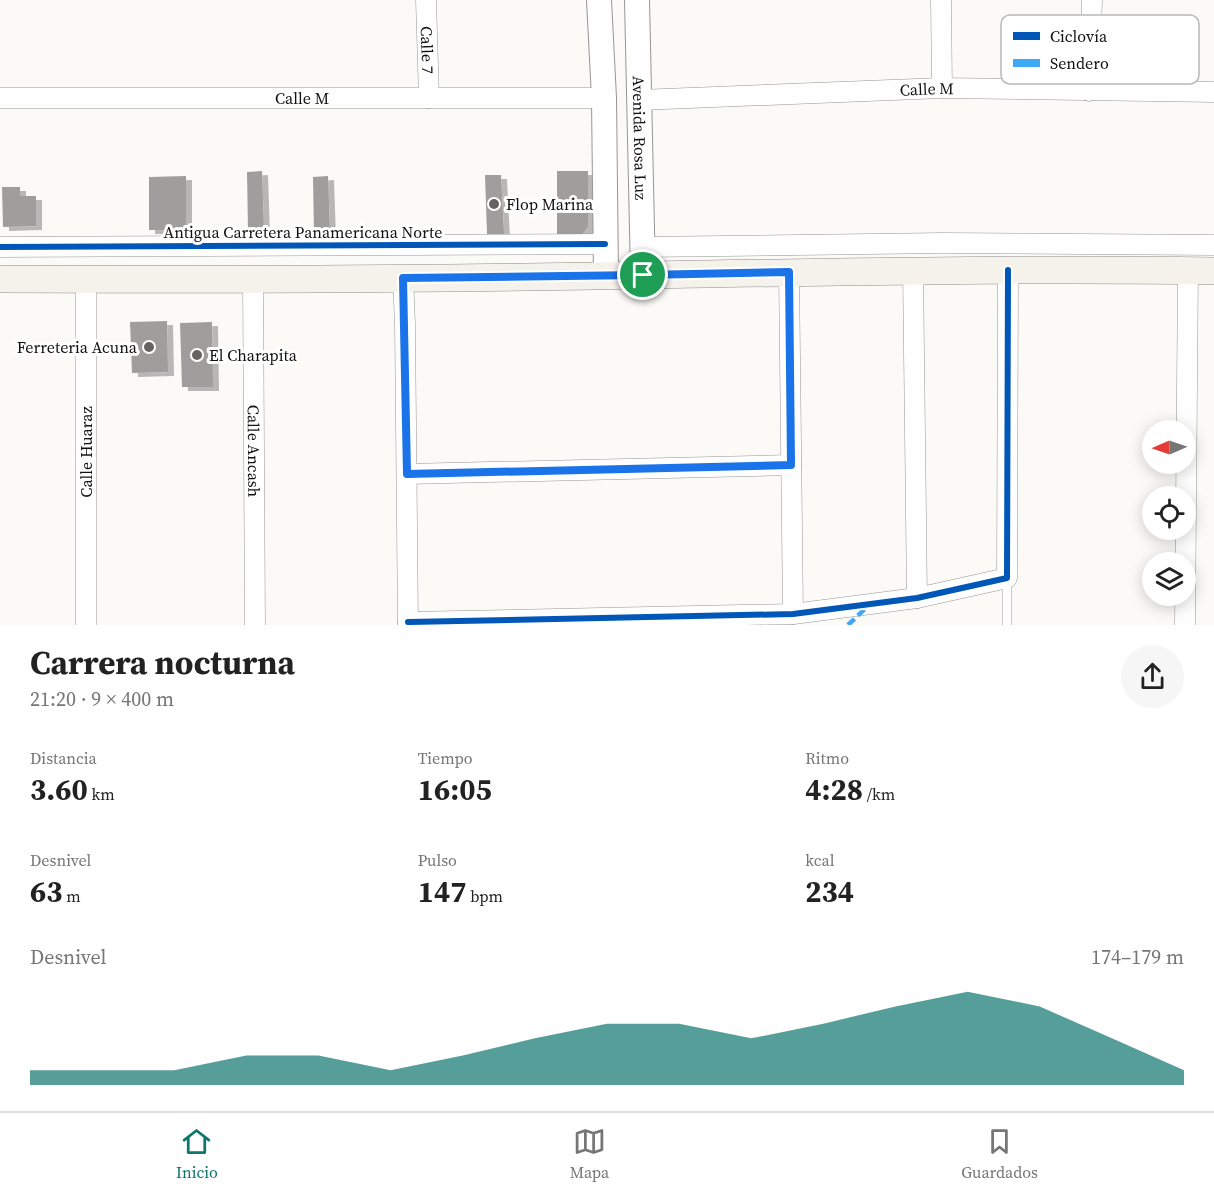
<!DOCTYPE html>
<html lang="es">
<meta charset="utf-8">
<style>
body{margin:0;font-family:"Source Serif 4",serif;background:#f6f6f6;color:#222;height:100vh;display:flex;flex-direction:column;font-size:22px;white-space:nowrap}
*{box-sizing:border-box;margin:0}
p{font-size:20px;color:#767676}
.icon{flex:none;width:33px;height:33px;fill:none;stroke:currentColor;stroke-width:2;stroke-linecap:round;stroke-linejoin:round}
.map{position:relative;height:625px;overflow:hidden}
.sheet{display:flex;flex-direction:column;background:#fff;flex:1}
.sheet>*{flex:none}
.needle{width:39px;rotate:268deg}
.fabs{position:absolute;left:1142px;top:420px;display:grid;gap:12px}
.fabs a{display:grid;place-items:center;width:54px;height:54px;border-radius:50%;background:#fff;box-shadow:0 3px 15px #0003;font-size:30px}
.pin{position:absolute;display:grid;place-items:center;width:51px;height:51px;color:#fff;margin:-26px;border:3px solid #fff;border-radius:50%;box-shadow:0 2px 6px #0007}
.round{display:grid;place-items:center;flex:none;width:63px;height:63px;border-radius:32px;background:#f6f6f6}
.head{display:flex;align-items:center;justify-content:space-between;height:102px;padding:0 30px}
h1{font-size:33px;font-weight:700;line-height:45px}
.figures{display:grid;grid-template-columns:repeat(3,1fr);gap:9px;height:102px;padding:6px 30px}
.figures div{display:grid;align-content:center}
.figures b{font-size:30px;font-weight:700}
.figures small{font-size:16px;font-weight:400}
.figures p{font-size:16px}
.chart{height:168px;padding:12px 30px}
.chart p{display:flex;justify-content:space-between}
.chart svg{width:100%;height:108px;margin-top:6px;fill:#0f766e;opacity:.7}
.tab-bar{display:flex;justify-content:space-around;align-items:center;height:84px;border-top:2px solid #e0e0e0;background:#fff;font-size:16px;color:#767676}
.tab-bar a{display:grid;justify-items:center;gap:3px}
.tab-bar .current{color:#0f766e}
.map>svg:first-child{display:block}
.building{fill:#a09e9c;filter:url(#shadow)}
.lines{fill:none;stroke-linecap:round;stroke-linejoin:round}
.service-casing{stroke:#979695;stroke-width:10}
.minor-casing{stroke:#979695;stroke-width:21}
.tertiary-casing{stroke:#979695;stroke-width:26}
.secondary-casing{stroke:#8d8d8b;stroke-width:28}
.service{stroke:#fffefe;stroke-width:9}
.minor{stroke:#fffefe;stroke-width:20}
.tertiary{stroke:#fffefe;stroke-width:24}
.secondary{stroke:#f5f2ec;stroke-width:27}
.quiet{stroke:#3fa9f5;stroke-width:4.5;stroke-dasharray:9 4.5;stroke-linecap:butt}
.cycleway-casing{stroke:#fff;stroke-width:10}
.cycleway{stroke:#0057b8;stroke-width:6}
.route-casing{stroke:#fff;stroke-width:12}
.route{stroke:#1a73e8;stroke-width:8}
.poi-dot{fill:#636362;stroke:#fff;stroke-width:2}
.labels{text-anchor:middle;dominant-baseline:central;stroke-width:6;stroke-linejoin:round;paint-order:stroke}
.street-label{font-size:16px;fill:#111;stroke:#fff}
.poi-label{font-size:16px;fill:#111;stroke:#fff;text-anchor:start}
.key{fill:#fff;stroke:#b8b8b8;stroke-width:1.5}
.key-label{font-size:16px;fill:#111}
</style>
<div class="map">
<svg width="1214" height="625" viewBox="0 0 1214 625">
<defs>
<filter id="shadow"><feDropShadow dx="6" dy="4" stdDeviation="0" flood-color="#0004"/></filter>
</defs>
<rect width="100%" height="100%" fill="#fcfaf7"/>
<!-- building -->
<g class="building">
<polygon points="262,171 264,230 248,230 247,172"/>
<polygon points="557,171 588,171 588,227 581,236 557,236"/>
<polygon points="485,175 501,175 504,234 487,234"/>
<polygon points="186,176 186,230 149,230 149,177"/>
<polygon points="328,176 330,234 314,234 313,177"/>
<polygon points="2,187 20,187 20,196 36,196 36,226 3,227"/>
<polygon points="167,321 168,372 132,373 130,322"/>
<polygon points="212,322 213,387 182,387 180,323"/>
</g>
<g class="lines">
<!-- service casing -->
<g class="service-casing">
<polyline id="service" points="1007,625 1007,578"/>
</g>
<!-- minor casing -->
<g class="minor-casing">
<g id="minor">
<path id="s1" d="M426,0L429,98"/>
<polyline points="941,0 942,88"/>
<polyline points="1089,91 1092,0"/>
<path id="s2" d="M0,98H604"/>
<path id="s3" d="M639,100L942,88L1214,92"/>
<polyline points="0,247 605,244"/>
<polyline points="643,247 943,243 1214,245"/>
<polyline points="913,270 917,598"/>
<polyline points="789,272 793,614"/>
<polyline points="403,278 405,324 408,625"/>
<path id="s4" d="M253,279L255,625"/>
<polyline points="407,474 791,465"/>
<polyline points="408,622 793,614 917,598 1007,578 1008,270"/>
<polyline points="86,625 86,279"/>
<polyline points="1185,625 1188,270"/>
</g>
</g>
<!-- tertiary casing -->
<g class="tertiary-casing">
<g id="tertiary">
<polyline points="599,0 604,98 606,275"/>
<path id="s5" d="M637,0L643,275"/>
</g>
</g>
<!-- secondary casing -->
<g class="secondary-casing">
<path id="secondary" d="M0,279C215,280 431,279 647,275C836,272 1025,268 1214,271"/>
</g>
<!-- service -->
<use href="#service" class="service"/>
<!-- minor -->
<use href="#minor" class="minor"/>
<!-- tertiary -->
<use href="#tertiary" class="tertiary"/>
<!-- secondary -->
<use href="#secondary" class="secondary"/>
<!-- quiet -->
<polyline class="quiet" points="848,625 869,605"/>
<!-- cycleway casing -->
<g class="cycleway-casing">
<g id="cycleway">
<polyline points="0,247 605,244"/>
<polyline points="408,622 793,614 917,598 1007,578 1008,270"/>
</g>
</g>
<!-- cycleway -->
<use href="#cycleway" class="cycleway"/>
</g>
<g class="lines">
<!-- route casing -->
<g class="route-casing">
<polygon id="route" points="789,272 791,465 407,474 403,278 643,275"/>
</g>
<!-- route -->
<use href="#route" class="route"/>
</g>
<!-- markers -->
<g class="poi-dot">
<circle cx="494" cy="204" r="6"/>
<circle cx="149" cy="347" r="6"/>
<circle cx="197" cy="355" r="6"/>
</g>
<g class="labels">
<!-- street labels -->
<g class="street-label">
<text stroke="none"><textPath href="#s1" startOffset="50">Calle 7</textPath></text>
<text stroke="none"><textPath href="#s3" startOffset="288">Calle M</textPath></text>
<text stroke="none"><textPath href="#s2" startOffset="302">Calle M</textPath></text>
<text stroke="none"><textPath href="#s5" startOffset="138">Avenida Rosa Luz</textPath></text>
<text x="303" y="232">Antigua Carretera Panamericana Norte</text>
<text transform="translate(86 452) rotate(-90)">Calle Huaraz</text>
<text stroke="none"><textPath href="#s4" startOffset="172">Calle Ancash</textPath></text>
</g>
<!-- poi labels -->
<g class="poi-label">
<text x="506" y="204">Flop Marina</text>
<text x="137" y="347" text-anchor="end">Ferreteria Acuna</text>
<text x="209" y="355">El Charapita</text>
</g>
</g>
<!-- legend -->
<rect x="1001" y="15" width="198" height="69" rx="9" class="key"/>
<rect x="1013" y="32" width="27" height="8" fill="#0057b8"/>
<rect x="1013" y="59" width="27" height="8" fill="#3fa9f5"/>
<g class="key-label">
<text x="1050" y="42">Ciclovía</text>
<text x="1050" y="69">Sendero</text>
</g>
</svg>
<div class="fabs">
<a><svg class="needle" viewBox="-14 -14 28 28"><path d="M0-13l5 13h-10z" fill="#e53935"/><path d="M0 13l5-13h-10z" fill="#767676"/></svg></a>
<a><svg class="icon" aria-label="locate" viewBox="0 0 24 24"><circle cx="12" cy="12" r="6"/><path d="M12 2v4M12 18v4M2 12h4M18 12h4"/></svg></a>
<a><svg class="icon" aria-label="layers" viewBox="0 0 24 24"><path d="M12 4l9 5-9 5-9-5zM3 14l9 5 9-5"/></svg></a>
</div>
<div class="pin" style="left:643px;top:275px;background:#1e9e55"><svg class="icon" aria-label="arrive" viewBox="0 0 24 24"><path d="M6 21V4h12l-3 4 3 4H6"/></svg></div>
</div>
<section class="sheet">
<div class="head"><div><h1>Carrera nocturna</h1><p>21:20 · 9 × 400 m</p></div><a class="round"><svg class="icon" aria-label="share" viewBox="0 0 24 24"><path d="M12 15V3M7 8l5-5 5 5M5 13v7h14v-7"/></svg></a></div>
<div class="figures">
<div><p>Distancia</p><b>3.60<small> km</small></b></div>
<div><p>Tiempo</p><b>16:05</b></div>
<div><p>Ritmo</p><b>4:28<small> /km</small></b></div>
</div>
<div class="figures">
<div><p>Desnivel</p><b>63<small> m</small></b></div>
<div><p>Pulso</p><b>147<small> bpm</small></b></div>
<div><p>kcal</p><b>234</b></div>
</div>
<div class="chart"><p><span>Desnivel</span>174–179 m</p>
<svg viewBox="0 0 160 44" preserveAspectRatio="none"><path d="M0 44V38L10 38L20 38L30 32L40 32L50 38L60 32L70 25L80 19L90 19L100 25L110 19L120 12L130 6L140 12L150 25L160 38V44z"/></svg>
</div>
</section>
<nav class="tab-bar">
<a class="current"><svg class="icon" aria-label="home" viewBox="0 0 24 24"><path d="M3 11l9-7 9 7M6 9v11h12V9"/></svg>Inicio</a>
<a><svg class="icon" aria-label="map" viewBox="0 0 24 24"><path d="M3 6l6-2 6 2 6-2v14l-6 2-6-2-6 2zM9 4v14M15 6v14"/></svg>Mapa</a>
<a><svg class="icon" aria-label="saved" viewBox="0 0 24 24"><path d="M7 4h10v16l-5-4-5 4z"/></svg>Guardados</a>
</nav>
